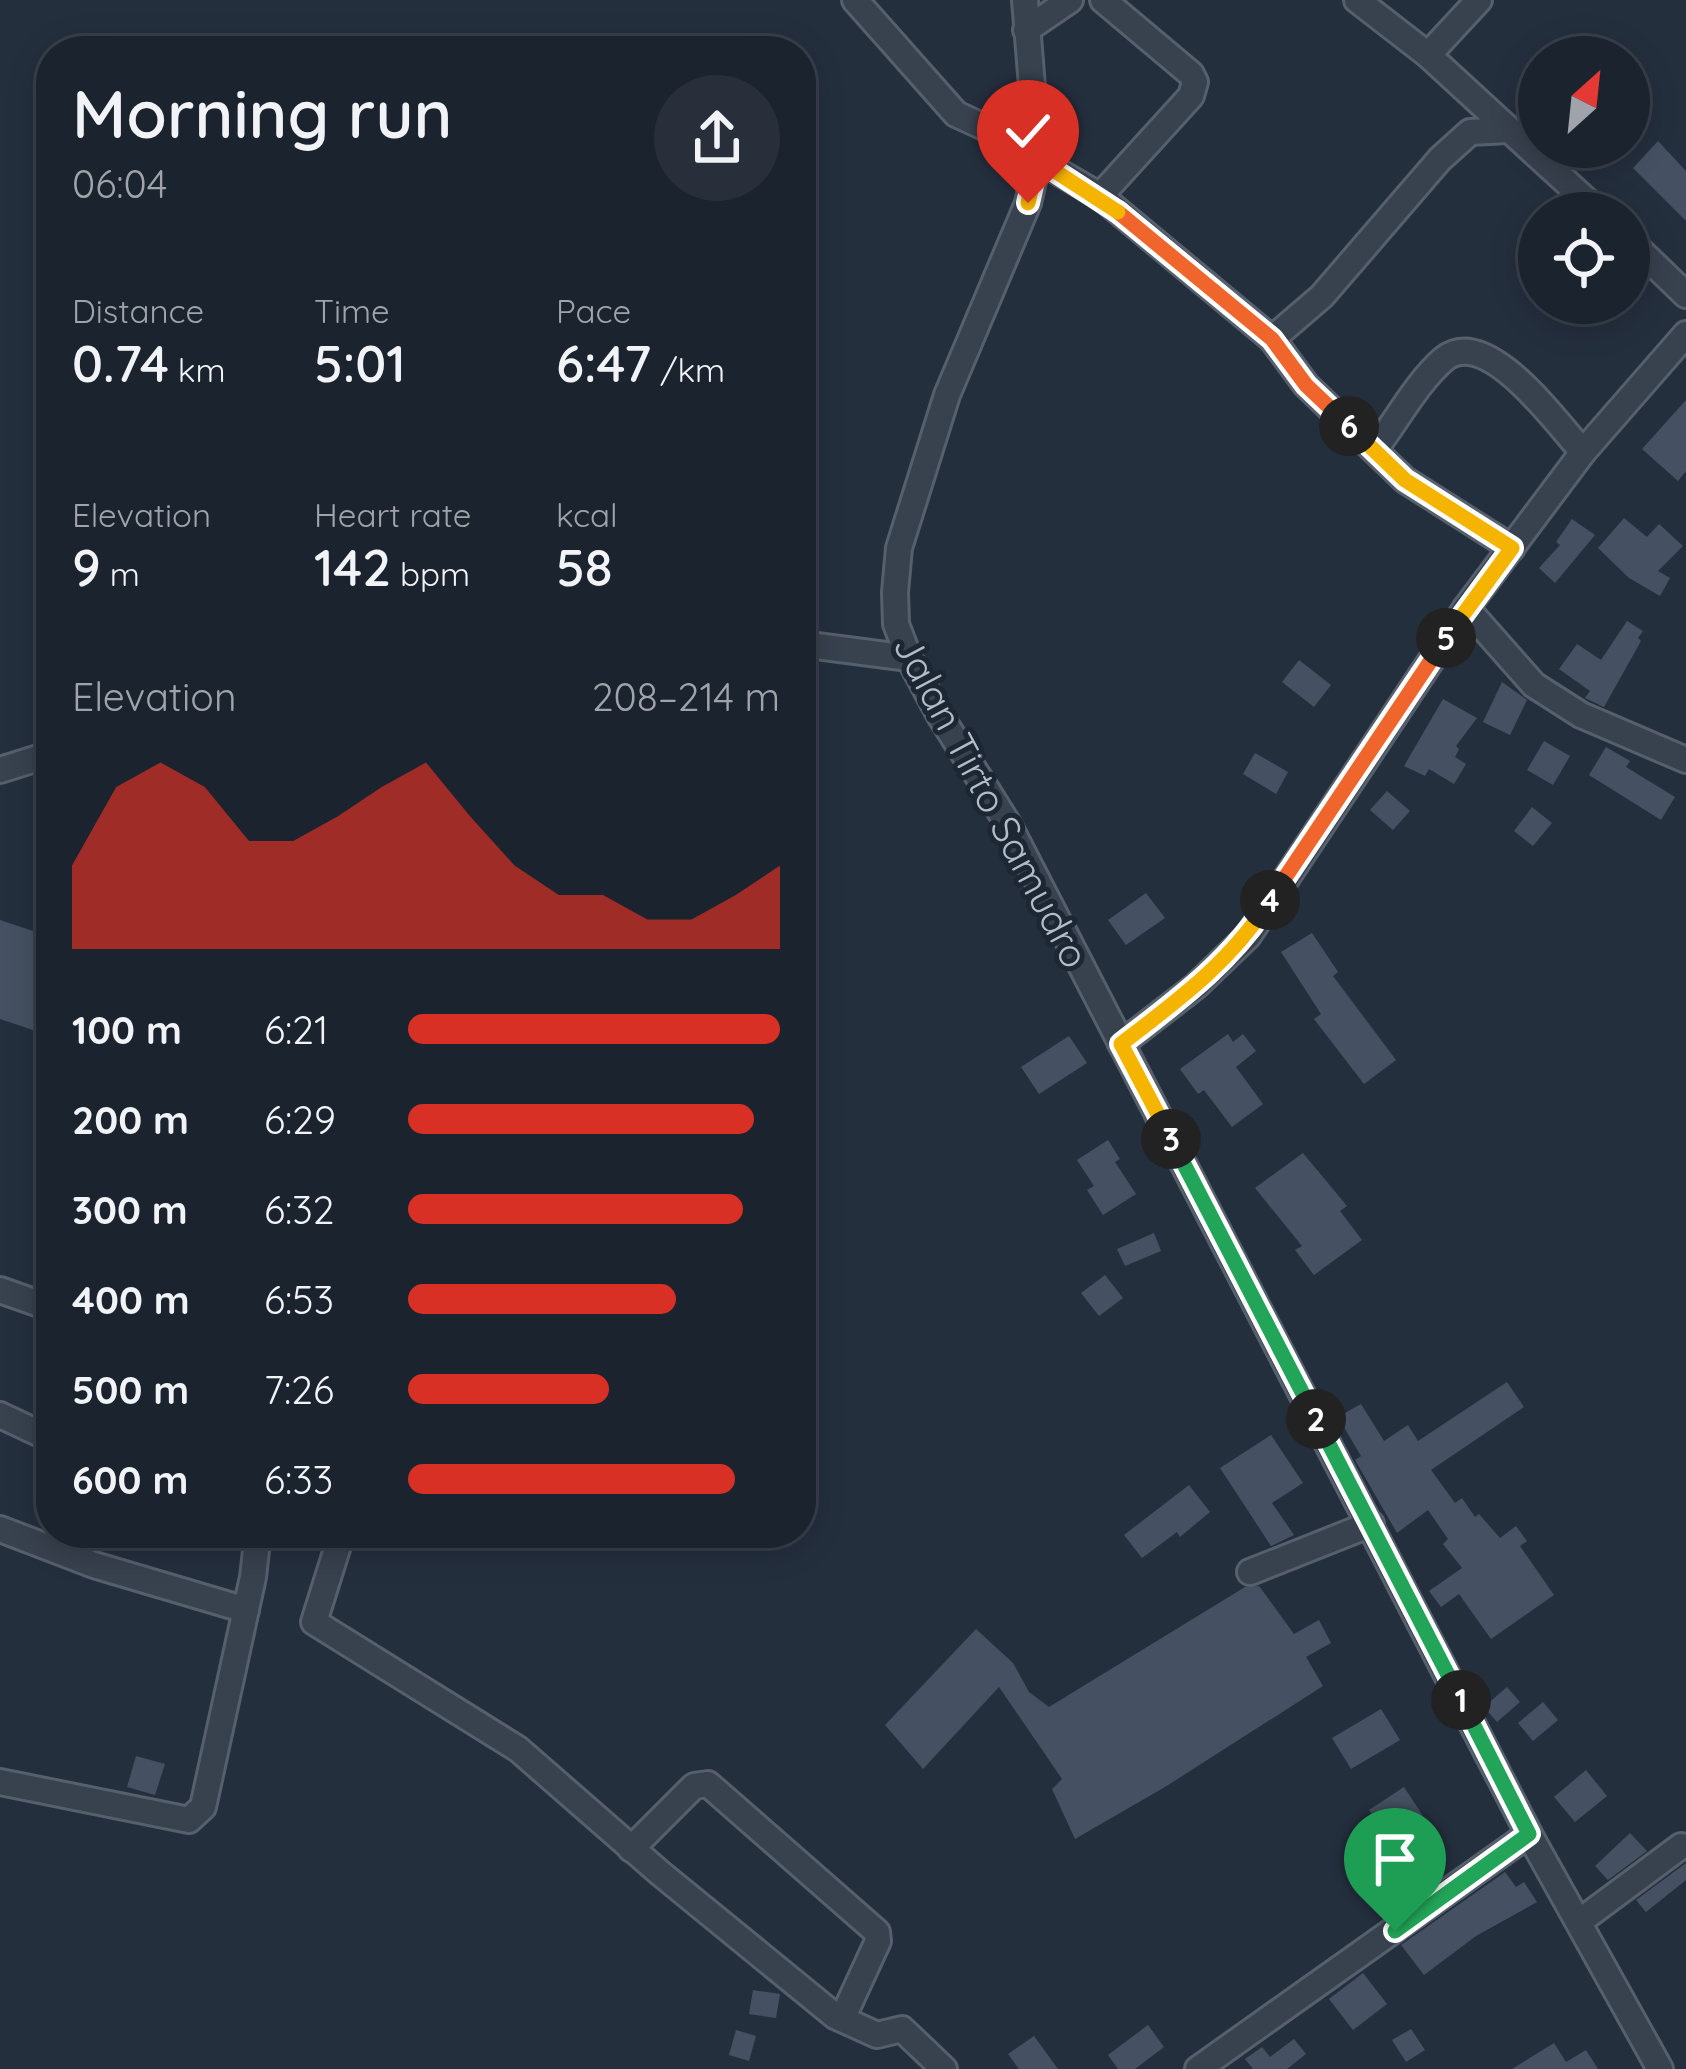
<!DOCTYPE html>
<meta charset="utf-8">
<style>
body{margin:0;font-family:Quicksand,sans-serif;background:#282f3a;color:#f1f3f6;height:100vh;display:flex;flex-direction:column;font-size:45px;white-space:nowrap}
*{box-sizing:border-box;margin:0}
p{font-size:39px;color:#a0a4aa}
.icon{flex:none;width:66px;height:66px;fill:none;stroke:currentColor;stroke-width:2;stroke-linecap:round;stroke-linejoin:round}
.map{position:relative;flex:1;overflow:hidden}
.side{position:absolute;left:36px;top:36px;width:780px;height:1512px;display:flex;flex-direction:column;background:#1b232e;border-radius:48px;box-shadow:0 6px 30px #0003,0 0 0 3px #39404a}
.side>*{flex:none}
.needle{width:78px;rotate:27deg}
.controls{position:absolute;left:1518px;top:36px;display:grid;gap:24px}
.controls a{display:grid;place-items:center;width:132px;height:132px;border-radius:50%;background:#1b232e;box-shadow:0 6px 30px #0003,0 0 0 3px #39404a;font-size:60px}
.pin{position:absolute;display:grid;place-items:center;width:102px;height:102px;color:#fff;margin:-123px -51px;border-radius:50% 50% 50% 0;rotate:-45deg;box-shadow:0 0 12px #0007}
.pin .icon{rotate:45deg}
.km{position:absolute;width:60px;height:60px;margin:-30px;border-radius:50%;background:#222;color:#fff;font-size:33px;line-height:60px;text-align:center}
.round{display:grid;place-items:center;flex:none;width:126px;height:126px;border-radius:63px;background:#282f3a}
.summary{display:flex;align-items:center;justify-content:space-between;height:204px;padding:0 36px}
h1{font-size:66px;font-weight:600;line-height:90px}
.metrics{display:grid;grid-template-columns:repeat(3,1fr);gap:18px;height:204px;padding:12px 36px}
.metrics div{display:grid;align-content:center}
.metrics b{font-size:51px;font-weight:600}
.metrics small{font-size:33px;font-weight:400}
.metrics p{font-size:33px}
.chart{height:336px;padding:24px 36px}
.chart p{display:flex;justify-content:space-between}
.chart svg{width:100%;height:216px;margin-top:12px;fill:#d93025;opacity:.7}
ul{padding:0 36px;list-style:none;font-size:39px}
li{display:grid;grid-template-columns:192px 144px 1fr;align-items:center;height:90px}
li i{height:30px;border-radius:15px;background:#d93025}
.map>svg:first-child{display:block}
.building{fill:#455162}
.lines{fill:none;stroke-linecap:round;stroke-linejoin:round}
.minor-casing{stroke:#565f6c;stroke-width:30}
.minor{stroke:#38414e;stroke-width:24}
.split-1-casing{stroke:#fff;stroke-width:24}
.split-2-casing{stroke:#fff;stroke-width:24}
.split-3-casing{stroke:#fff;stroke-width:24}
.split-4-casing{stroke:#fff;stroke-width:24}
.split-5-casing{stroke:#fff;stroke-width:24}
.split-6-casing{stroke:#fff;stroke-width:24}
.split-7-casing{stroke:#fff;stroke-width:24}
.split-8-casing{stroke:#fff;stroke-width:24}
.split-1{stroke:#22a559;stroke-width:15}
.split-2{stroke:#22a559;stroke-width:15}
.split-3{stroke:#22a559;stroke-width:15}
.split-4{stroke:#f5b400;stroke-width:15}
.split-5{stroke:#f0652b;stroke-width:15}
.split-6{stroke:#f5b400;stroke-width:15}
.split-7{stroke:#f0652b;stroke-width:15}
.split-8{stroke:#f5b400;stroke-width:15}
.labels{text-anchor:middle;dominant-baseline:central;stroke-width:10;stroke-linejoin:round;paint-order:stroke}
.street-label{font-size:39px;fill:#b4bcc9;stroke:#1d2633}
</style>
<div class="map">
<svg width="1686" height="2069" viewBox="0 0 1686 2069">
<rect width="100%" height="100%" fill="#242f3e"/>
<!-- building -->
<g class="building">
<polygon points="1658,141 1686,171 1686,221 1633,168"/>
<polygon points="1686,400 1686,471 1678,481 1642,449"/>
<polygon points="1624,518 1647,537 1659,524 1683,546 1658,571 1670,578 1660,596 1629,578 1598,548"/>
<polygon points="1572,519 1595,535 1555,583 1539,568 1560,545 1556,542"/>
<polygon points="1627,621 1643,631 1638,638 1641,641 1604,707 1585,698 1590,691 1559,669 1577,644 1601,660"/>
<polygon points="1299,660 1331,685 1314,707 1282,682"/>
<polygon points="1502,682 1527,700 1510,735 1483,722"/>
<polygon points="1443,699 1477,718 1456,746 1459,749 1455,757 1466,764 1454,784 1429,769 1425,776 1404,766"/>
<polygon points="1544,741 1570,756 1553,785 1527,770"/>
<polygon points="1606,747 1630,761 1626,767 1675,797 1661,820 1589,775"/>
<polygon points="1255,753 1288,772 1276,794 1243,774"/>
<polygon points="1387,791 1410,811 1393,830 1370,810"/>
<polygon points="1532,807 1552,823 1533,846 1514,831"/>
<polygon points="1146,893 1165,918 1126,945 1108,920"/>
<polygon points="0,920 51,937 51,1036 0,1019"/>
<polygon points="1312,933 1338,972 1333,976 1396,1060 1364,1084 1314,1019 1321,1014 1281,952"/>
<polygon points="1228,1034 1233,1042 1243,1034 1256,1051 1236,1067 1263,1104 1232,1127 1204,1090 1198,1094 1180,1069"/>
<polygon points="1069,1036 1087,1063 1039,1094 1021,1067"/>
<polygon points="1108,1140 1120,1159 1115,1162 1136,1194 1103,1215 1087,1190 1094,1186 1077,1160"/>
<polygon points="1303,1153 1347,1206 1340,1211 1362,1240 1314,1275 1295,1250 1302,1246 1255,1188"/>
<polygon points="1154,1233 1161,1251 1125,1266 1117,1249"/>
<polygon points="1105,1275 1123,1298 1099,1316 1081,1293"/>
<polygon points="1507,1382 1524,1407 1431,1470 1455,1503 1462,1498 1475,1517 1479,1514 1500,1538 1516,1526 1527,1541 1520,1546 1554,1595 1491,1639 1459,1594 1441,1607 1429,1591 1462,1568 1443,1544 1448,1539 1428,1510 1397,1533 1355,1460 1361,1456 1338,1417 1361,1404 1384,1441 1408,1425 1418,1441"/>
<polygon points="1271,1435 1303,1483 1272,1503 1294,1535 1271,1546 1220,1468"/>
<polygon points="1189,1485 1210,1512 1180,1537 1177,1532 1142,1558 1124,1535"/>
<polygon points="1259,1586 1294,1634 1319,1620 1331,1643 1306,1657 1323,1686 1165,1787 1075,1839 1052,1789 1062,1779 999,1687 923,1769 885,1725 976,1629 1013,1663 1029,1692 1049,1707 1245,1587"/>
<polygon points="1507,1687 1520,1702 1497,1722 1484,1707"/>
<polygon points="1543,1702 1558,1720 1533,1741 1518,1723"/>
<polygon points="1381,1709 1400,1740 1351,1769 1332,1738"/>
<polygon points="136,1756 165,1764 155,1795 127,1787"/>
<polygon points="1586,1770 1607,1796 1575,1822 1554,1797"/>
<polygon points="1404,1787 1423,1816 1389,1839 1369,1810"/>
<polygon points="1630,1833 1647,1851 1608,1880 1595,1866"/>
<polygon points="1686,1863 1686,1880 1646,1912 1636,1900"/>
<polygon points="1505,1872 1516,1887 1524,1882 1537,1902 1476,1936 1424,1975 1401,1945"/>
<polygon points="1363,1973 1387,2004 1353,2030 1329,1999"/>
<polygon points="753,1990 780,1994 776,2018 749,2014"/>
<polygon points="1148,2025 1164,2047 1135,2069 1118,2069 1108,2055"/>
<polygon points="1411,2029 1425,2050 1406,2062 1392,2040"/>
<polygon points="736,2030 756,2036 749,2061 729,2055"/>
<polygon points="1034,2036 1058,2069 1019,2069 1008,2054"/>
<polygon points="1294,2039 1306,2054 1287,2069 1253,2069 1245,2059 1262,2047 1270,2057"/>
<polygon points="1554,2043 1566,2062 1586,2050 1598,2069 1512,2069"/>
</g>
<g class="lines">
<!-- minor casing -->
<g class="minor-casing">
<g id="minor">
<polyline points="855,0 956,114 984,127 1035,128"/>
<polyline points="1025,0 1038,160 1028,203 947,395 899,548 895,592 896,624 909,658 939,714 1008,824 1529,1834 1660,2069"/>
<polyline points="1357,0 1428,55 1600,213"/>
<polyline points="1026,30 1070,0"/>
<polyline points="1428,55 1479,0"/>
<polyline points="1038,160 1100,196 1272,339 1322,296 1440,159 1470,132 1508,130"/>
<polyline points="1100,196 1191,96 1195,82 1191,74 1103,0"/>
<polyline points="1629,240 1686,295"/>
<polyline points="1272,339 1306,385 1405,480 1512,548"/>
<path d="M1374,450C1396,422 1417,382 1444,359C1487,324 1558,425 1583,452"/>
<polyline points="1466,608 1534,685 1581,715 1686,760"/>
<polyline points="801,644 909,658"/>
<polyline points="0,770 51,754"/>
<polyline points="1121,1044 1196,986 1248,936 1466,608 1583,452 1686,334"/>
<polyline points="0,1290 51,1308"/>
<polyline points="0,1415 51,1439"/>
<polyline points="0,1529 94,1565 246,1610"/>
<polyline points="342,1533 314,1622 518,1749 660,1873 835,2016 877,2035 902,2029 944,2069"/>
<polyline points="1250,1572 1371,1524"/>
<polyline points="0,1782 189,1820 203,1807 253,1577 258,1533"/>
<polyline points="631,1849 694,1786 708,1784 877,1932 878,1941 842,2019"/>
<polyline points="1579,1922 1681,1846"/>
<polyline points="1198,2069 1529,1834"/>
</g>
</g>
<!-- minor -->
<use href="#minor" class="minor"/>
</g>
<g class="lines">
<!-- split-1 casing -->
<g class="split-1-casing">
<polyline id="split-1" points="1395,1931 1529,1834 1461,1700"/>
</g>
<!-- split-2 casing -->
<g class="split-2-casing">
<polyline id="split-2" points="1316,1419 1461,1700"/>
</g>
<!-- split-3 casing -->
<g class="split-3-casing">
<polyline id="split-3" points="1171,1139 1316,1419"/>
</g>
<!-- split-4 casing -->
<g class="split-4-casing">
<path id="split-4" d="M1171,1139L1121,1044C1177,1001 1232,961 1270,900"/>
</g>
<!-- split-5 casing -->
<g class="split-5-casing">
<polyline id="split-5" points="1270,900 1446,638"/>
</g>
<!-- split-6 casing -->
<g class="split-6-casing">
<polyline id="split-6" points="1349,426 1405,480 1512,548 1446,638"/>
</g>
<!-- split-7 casing -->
<g class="split-7-casing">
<polyline id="split-7" points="1118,212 1272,339 1306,385 1349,426"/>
</g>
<!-- split-8 casing -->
<g class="split-8-casing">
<polyline id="split-8" points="1028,203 1038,160 1118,212"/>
</g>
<!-- split-1 -->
<use href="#split-1" class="split-1"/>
<!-- split-2 -->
<use href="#split-2" class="split-2"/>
<!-- split-3 -->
<use href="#split-3" class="split-3"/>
<!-- split-4 -->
<use href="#split-4" class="split-4"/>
<!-- split-5 -->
<use href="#split-5" class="split-5"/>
<!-- split-6 -->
<use href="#split-6" class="split-6"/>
<!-- split-7 -->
<use href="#split-7" class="split-7"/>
<!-- split-8 -->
<use href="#split-8" class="split-8"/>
</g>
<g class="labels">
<!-- street labels -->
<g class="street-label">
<text transform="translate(992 801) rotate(62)">Jalan Tirto Samudro</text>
</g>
</g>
</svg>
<div class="controls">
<a><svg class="needle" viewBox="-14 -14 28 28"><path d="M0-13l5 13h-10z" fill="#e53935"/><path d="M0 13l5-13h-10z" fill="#a0a4aa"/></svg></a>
<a><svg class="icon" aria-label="locate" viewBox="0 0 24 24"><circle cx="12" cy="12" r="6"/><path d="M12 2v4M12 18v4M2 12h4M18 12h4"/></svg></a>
</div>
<div class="pin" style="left:1395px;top:1931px;background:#1e9e55"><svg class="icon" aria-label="arrive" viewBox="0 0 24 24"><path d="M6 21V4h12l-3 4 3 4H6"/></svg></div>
<div class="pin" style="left:1028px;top:203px;background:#d93025"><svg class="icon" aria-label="check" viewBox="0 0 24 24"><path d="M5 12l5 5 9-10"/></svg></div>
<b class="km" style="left:1461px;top:1700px">1</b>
<b class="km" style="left:1316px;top:1419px">2</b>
<b class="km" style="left:1171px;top:1139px">3</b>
<b class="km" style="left:1270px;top:900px">4</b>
<b class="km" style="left:1446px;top:638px">5</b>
<b class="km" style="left:1349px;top:426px">6</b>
<section class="side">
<div class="summary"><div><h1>Morning run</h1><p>06:04</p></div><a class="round"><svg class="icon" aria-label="share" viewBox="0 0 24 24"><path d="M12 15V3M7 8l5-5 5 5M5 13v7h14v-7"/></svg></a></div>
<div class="metrics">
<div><p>Distance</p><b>0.74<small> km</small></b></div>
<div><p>Time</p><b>5:01</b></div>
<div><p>Pace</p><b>6:47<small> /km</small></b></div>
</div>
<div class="metrics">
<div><p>Elevation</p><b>9<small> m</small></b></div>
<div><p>Heart rate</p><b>142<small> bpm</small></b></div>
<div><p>kcal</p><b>58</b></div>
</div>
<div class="chart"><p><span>Elevation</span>208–214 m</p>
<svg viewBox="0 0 160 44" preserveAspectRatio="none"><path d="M0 44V27L10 11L20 6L30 11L40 22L50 22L60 17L70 11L80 6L90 17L100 27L110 33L120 33L130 38L140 38L150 33L160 27V44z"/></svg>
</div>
<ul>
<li><b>100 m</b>6:21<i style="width:100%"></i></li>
<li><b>200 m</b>6:29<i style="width:93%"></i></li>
<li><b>300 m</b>6:32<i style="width:90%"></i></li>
<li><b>400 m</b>6:53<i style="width:72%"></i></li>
<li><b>500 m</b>7:26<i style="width:54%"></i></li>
<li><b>600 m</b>6:33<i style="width:88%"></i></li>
</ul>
</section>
</div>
